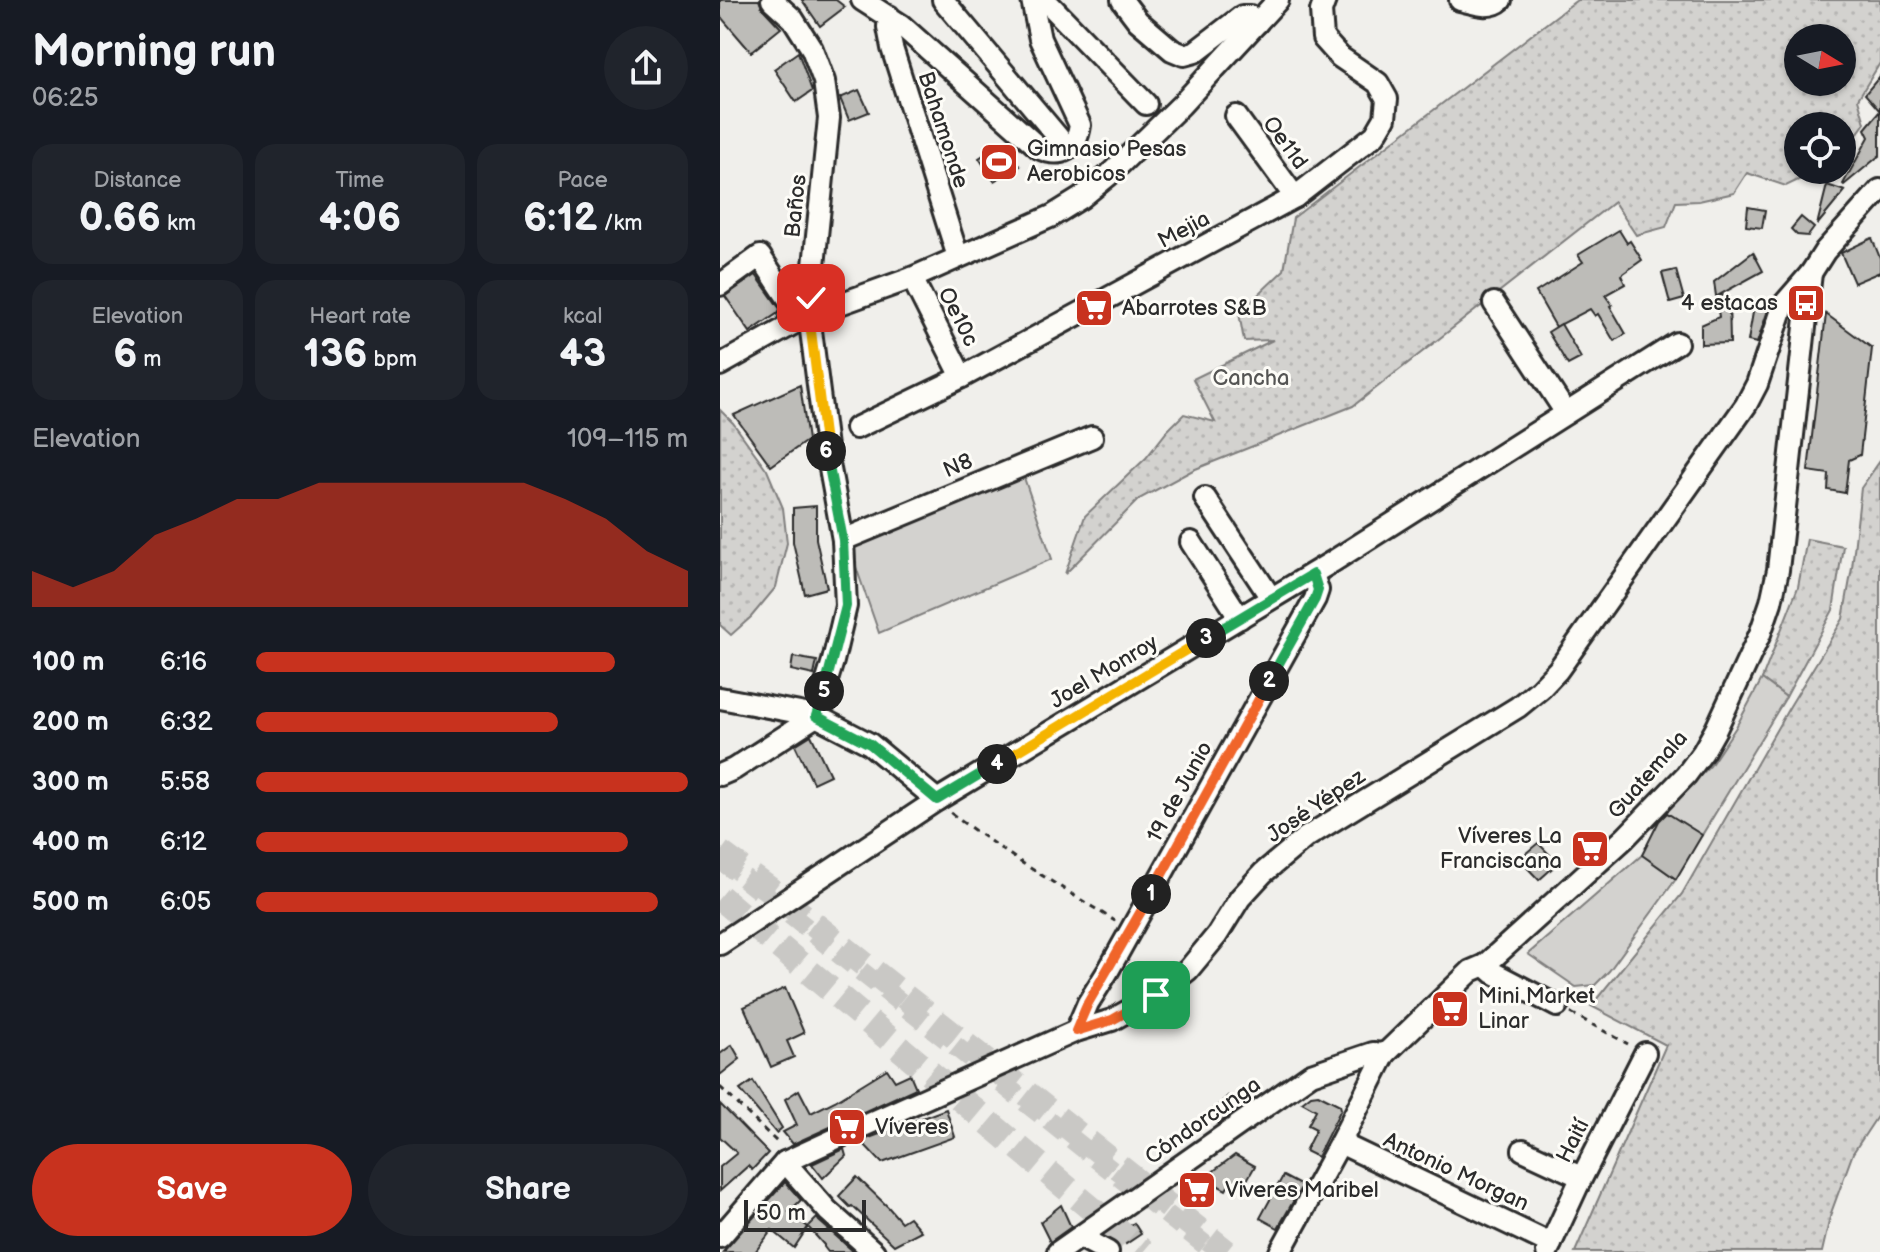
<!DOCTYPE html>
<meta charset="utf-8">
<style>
body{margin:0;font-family:"Balsamiq Sans",sans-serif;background:#20242c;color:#f1f3f6;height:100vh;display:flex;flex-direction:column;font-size:30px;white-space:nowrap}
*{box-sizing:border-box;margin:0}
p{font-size:26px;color:#9ea1a6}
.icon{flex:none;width:44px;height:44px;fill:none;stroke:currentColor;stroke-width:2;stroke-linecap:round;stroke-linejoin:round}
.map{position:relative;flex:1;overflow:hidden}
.details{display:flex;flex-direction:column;background:#171b24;width:720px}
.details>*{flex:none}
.needle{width:52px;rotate:100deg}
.controls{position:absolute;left:1064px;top:24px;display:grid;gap:16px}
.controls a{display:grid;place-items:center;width:72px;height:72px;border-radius:50%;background:#171b24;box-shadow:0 2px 6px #0004;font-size:40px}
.scale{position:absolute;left:24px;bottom:20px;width:122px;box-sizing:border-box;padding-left:8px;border:4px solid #2b2b2b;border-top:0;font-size:22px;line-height:28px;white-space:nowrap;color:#2b2b2b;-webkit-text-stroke:6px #fdfcf7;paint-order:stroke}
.pin{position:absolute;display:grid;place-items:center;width:68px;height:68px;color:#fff;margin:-34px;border-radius:16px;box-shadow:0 4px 12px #0006}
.km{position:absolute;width:40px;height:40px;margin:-20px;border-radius:50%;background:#222;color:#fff;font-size:22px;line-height:40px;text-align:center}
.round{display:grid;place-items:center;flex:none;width:84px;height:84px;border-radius:42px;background:#20242c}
.head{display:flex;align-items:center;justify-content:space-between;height:136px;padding:0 32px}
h1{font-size:44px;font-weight:700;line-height:60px}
.stats{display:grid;grid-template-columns:repeat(3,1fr);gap:12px;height:136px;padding:8px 32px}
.stats div{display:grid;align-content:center;border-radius:20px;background:#20242c;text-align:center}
.stats b{font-size:40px;font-weight:700}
.stats small{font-size:22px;font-weight:400}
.stats p{font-size:22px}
.chart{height:224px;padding:16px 32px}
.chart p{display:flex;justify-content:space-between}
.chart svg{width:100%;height:144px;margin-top:8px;fill:#c8321e;opacity:.7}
.primary-button{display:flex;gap:16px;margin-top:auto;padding:16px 32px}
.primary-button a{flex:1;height:92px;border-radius:48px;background:#c8321e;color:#fff;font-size:32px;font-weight:700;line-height:92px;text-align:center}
.primary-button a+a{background:#20242c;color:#f1f3f6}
ul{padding:0 32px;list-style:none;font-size:26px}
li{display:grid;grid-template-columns:128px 96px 1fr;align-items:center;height:60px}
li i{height:20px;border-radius:10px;background:#c8321e}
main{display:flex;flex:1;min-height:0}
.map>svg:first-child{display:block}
.green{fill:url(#green-dots);stroke:#7f7e7d;stroke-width:2;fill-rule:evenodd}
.pitch{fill:#d3d2cf;stroke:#7f7e7d;stroke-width:2}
.building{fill:#bdbcb8;stroke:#2b2b2b;stroke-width:2}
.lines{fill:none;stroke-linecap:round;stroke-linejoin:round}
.minor-tunnel{stroke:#c9c8c5;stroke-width:20;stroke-dasharray:20 10;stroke-linecap:butt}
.major-tunnel{stroke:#c9c8c5;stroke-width:26;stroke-dasharray:26 13;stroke-linecap:butt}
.minor-casing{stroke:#2b2b2b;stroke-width:26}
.path{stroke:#2b2b2b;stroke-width:3;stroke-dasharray:6 6;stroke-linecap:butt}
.minor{stroke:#fdfcf7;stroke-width:20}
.split-1-casing{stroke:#fff;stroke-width:16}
.split-2-casing{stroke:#fff;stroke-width:16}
.split-3-casing{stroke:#fff;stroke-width:16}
.split-4-casing{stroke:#fff;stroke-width:16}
.split-5-casing{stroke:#fff;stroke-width:16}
.split-6-casing{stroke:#fff;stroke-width:16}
.split-7-casing{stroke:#fff;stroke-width:16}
.split-1{stroke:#f0652b;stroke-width:10}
.split-2{stroke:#f0652b;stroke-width:10}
.split-3{stroke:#22a559;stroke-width:10}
.split-4{stroke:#f5b400;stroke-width:10}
.split-5{stroke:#22a559;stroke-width:10}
.split-6{stroke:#22a559;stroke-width:10}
.split-7{stroke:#f5b400;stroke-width:10}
.labels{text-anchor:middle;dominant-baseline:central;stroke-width:6;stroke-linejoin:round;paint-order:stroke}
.street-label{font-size:22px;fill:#2b2b2b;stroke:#fdfcf7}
.poi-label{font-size:22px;fill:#2b2b2b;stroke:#fdfcf7;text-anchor:start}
.park-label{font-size:22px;fill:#555554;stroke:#fdfcf7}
</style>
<main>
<section class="details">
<div class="head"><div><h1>Morning run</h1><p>06:25</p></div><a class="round"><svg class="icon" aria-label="share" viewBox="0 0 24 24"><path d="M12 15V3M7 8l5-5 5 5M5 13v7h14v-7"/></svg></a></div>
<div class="stats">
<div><p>Distance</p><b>0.66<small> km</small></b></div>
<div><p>Time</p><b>4:06</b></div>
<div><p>Pace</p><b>6:12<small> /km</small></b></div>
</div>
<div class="stats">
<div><p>Elevation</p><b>6<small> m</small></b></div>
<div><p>Heart rate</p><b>136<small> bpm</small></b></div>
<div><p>kcal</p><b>43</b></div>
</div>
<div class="chart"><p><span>Elevation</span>109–115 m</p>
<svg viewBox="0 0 160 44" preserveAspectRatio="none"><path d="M0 44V33L10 38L20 33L30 22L40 17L50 11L60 11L70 6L80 6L90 6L100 6L110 6L120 6L130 11L140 17L150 27L160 33V44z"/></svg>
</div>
<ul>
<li><b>100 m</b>6:16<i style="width:83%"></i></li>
<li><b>200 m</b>6:32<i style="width:70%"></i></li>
<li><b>300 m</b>5:58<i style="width:100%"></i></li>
<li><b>400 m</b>6:12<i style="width:86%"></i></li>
<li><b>500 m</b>6:05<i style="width:93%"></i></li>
</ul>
<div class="primary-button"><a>Save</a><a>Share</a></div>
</section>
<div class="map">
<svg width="1160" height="1252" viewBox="0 0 1160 1252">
<defs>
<pattern id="green-dots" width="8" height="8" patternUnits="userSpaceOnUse" patternTransform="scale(2)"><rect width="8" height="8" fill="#d3d2cf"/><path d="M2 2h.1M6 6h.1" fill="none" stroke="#b5b4b2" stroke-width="1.8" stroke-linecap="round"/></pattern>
</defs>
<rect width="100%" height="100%" fill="#f0efeb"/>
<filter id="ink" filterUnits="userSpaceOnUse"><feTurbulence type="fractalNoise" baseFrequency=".0125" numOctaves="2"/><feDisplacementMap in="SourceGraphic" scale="16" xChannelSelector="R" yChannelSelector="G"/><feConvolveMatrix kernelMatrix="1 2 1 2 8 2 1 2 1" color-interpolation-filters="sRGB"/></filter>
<g filter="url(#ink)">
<!-- green -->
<g class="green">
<path d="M857,0H1160V63L1138,99L1145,123L1122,155V126H1078V170H1099L1066,186L1027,173L1014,193L979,201L956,202L946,227L916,235L894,202L633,406L473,470L419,499L345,574L365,516L426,458L448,430L464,414L495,422L473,379L553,340L524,341L519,313L564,270L573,218ZM1078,38H1122V82H1078Z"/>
<polygon points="0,410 13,423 47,470 63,508 67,543 56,587 31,617 11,635 0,625"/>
<polygon points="1160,461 1160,1112 1133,1153 1111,1213 1102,1252 855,1252 946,1045 871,1006 962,894 1070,706 1123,619 1132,568 1141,488"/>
<polygon points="1087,539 1123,546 1113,610 1066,697 1042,679 1078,587"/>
</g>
<!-- pitch -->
<g class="pitch">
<polygon points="300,466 332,559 159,633 128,544"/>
<polygon points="1042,679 1066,697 982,835 944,811 990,766 1016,727"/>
<polygon points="922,855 956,879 889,971 875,985 856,987 808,954"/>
</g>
<!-- building -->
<g class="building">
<polygon points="0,0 39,0 43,9 61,28 31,52 0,16"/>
<polygon points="82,0 116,0 125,7 100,26"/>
<polygon points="78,52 92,91 76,102 54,69"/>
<polygon points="1160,76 1160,155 1124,185 1123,184 1149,137 1145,129 1160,111 1145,94"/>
<polygon points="139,90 149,112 129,120 120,98"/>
<polygon points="277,146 300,166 274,181 259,158"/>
<polygon points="1107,185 1125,191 1097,225"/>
<polygon points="1028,207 1045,210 1042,228 1026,226"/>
<polygon points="1081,217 1094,228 1088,236 1077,235 1071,229"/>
<polygon points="899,230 907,243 910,241 922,260 901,275 905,284 885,295 892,305 890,306 906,334 894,341 878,314 875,316 870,309 836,327 816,292 863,262 858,255"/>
<polygon points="1152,238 1160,258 1160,272 1134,283 1121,253"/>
<polygon points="1033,252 1043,271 999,295 1009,296 1010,343 981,344 981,325 999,317 994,282"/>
<polygon points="956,270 964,299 950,303 942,273"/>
<polygon points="36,275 60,309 58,313 30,332 5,296"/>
<polygon points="1035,301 1050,304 1037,343 1028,341"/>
<polygon points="1106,314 1152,348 1140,455 1129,460 1125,493 1108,490 1109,474 1088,471"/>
<polygon points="841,324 861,358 848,365 828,332"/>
<polygon points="80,385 88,440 51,466 14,415"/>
<polygon points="96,506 96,539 107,588 85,594 73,542 73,508"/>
<polygon points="73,657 97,661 94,675 71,670"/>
<polygon points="91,735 110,775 93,783 75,745"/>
<polygon points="947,813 982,835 956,879 922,855 939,821"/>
<polygon points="818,843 838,863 819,880 799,859"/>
<polygon points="65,988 84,1033 67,1041 74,1057 51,1067 24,1007"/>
<polygon points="12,1045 20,1059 0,1075 0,1054"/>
<polygon points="167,1069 175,1081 190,1074 196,1088 73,1144 63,1132 77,1125 65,1099 79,1090 91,1113 115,1101"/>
<polygon points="33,1081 62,1128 56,1133 20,1090"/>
<polygon points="598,1094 620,1105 621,1109 597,1157 585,1151 596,1129 588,1125 596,1110 582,1102 591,1095"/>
<polygon points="508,1096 519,1109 498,1124 489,1114"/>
<polygon points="0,1104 48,1153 32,1170 28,1166 0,1191 0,1167 17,1153 0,1137"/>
<polygon points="226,1109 235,1137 162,1163 141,1141"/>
<polygon points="124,1149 126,1156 103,1178 92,1164"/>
<polygon points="515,1155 535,1166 523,1187 511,1181 506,1190 484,1178"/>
<polygon points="563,1176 582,1186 558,1228 540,1218"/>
<polygon points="137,1177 169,1208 181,1222 189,1217 201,1231 174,1245 132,1206 130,1207 119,1196"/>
<polygon points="65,1182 81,1200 69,1212 88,1227 74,1248 52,1230 35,1252 3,1252"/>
<polygon points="341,1205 351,1227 330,1242 320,1222"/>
<polygon points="97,1218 99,1221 134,1252 108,1252 104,1247 104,1245 88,1227"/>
<polygon points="414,1223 421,1234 406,1244 399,1233"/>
</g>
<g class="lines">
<!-- minor-tunnel -->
<polyline class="minor-tunnel" points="0,859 494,1252"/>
<!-- major-tunnel -->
<g class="major-tunnel">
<polyline points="0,853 57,895 506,1252"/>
<polyline points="0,897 423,1252"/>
</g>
<!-- minor casing -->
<g class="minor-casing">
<g id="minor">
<polyline points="52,0 73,19 92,49 104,81 109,118 89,315 106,447 123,540 126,606 113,661 96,716"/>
<path d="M142,0L181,25L319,148C341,159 357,149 360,125L320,39L312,0"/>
<polyline points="223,0 348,149"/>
<polyline points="322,0 330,5 426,104"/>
<polyline points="402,0 418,21 452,50 464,55 475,52 522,16 530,16 537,23"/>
<path d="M740,0C753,3 770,10 781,0"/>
<polyline points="169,16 168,27 172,48 238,257"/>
<polyline points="516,116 575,197"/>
<polyline points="192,278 242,377"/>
<polyline points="0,285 40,256 73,306 73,310 67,327"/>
<polyline points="774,303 846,413"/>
<polyline points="0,365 89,315 192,278 332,216 361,198 389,175 461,105 558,0"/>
<polyline points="136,428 242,377 575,197 655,135 665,118 667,99 658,83 620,57 603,38 601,11 605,0"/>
<polyline points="485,498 551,598"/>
<polyline points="123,540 372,437"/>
<polyline points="471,542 520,618"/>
<polyline points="0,698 96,716 150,744 217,800"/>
<polyline points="0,775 14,769 96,716"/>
<polyline points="0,944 217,800 612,562 957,343"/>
<polyline points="765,965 774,973 837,1006"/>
<polyline points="356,1031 368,1003 388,971 595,599 598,590 593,574"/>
<polyline points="620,1143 831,1244"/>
<polyline points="803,1150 861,1177"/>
<polyline points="65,1162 108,1211 154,1252"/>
<polyline points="0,1237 65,1162 139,1128 356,1031 392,1020 436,995 468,970 497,935 520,898 543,873 585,838 798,707 820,689 838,670 1026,405 1037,384 1064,304 1091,273 1105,251 1160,190"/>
<polyline points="360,1237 388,1252"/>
<polyline points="338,1252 591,1074 653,1053 665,1054"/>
<polyline points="560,1252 620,1143 665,1054 751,971 765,965 905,838 966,775 983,752 996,729 1040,634 1051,602 1058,570 1091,273"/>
<polyline points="827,1252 857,1187 925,1053"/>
</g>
</g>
<!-- path -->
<g class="path">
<polyline points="231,813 241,821 299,861 395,921"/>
<polyline points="851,1013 908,1044"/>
<polyline points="0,1087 59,1144"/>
</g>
<!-- minor -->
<use href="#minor" class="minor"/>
</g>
</g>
<g class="lines" filter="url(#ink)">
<!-- split-1 casing -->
<g class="split-1-casing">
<polyline id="split-1" points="431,894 368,1003 356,1031 392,1020 436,995"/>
</g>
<!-- split-2 casing -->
<g class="split-2-casing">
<polyline id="split-2" points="431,894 549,681"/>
</g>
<!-- split-3 casing -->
<g class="split-3-casing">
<polyline id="split-3" points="486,638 593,574 598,590 595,599 549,681"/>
</g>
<!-- split-4 casing -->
<g class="split-4-casing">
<polyline id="split-4" points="277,764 486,638"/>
</g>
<!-- split-5 casing -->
<g class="split-5-casing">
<polyline id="split-5" points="104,691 96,716 150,744 217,800 277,764"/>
</g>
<!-- split-6 casing -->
<g class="split-6-casing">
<polyline id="split-6" points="104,691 126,606 123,540 106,451"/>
</g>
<!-- split-7 casing -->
<g class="split-7-casing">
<polyline id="split-7" points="91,298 89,315 106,451"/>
</g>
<!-- split-1 -->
<use href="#split-1" class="split-1"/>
<!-- split-2 -->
<use href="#split-2" class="split-2"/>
<!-- split-3 -->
<use href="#split-3" class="split-3"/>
<!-- split-4 -->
<use href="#split-4" class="split-4"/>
<!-- split-5 -->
<use href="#split-5" class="split-5"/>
<!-- split-6 -->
<use href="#split-6" class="split-6"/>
<!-- split-7 -->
<use href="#split-7" class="split-7"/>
</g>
<!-- icons -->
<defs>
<g id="stadium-square" transform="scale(2)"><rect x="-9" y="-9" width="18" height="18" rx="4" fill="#c8321e" stroke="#fdfcf7"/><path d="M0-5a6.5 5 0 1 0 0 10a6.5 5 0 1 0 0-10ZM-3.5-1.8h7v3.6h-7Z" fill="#fff"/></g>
<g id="bus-square" transform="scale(2)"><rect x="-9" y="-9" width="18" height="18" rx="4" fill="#c8321e" stroke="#fdfcf7"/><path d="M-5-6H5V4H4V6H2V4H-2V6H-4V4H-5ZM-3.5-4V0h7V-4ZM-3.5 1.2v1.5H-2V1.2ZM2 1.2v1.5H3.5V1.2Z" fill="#fff"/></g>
<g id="supermarket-square" transform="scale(2)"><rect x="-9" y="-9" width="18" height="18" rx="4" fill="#c8321e" stroke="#fdfcf7"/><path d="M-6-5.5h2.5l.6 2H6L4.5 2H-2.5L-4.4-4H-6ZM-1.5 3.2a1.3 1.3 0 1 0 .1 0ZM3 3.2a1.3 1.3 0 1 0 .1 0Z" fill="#fff"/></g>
</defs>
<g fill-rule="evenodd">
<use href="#stadium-square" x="279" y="162"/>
<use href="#bus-square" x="1086" y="303"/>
<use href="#supermarket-square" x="374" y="308"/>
<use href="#supermarket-square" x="870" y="849"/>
<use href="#supermarket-square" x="730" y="1009"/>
<use href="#supermarket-square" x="127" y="1127"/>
<use href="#supermarket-square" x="477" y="1190"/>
</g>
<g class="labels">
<!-- street labels -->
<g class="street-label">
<text transform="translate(223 130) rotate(72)">Bahamonde</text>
<text transform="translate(565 143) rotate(54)">Oe11d</text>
<text transform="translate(76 206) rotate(-84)">Baños</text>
<text transform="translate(464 230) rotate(-28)">Mejia</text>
<text transform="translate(238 317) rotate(63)">Oe10c</text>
<text transform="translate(238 466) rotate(-23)">N8</text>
<text transform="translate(384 672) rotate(-31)">Joel Monroy</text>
<text transform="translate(928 775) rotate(-49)">Guatemala</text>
<text transform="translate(460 792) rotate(-61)">19 de Junio</text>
<text transform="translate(596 806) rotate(-34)">José Yépez</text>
<text transform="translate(483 1121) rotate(-35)">Cóndorcunga</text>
<text transform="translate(853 1141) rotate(-63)">Haití</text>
<text transform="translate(736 1172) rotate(25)">Antonio Morgan</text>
</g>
<!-- poi labels -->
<g class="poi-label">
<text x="307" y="149">Gimnasio Pesas<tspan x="307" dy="25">Aerobicos</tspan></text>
<text x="1058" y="303" text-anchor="end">4 estacas</text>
<text x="402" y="308">Abarrotes S&amp;B</text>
<text x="842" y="836" text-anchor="end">Víveres La<tspan x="842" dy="25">Franciscana</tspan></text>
<text x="758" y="996">Mini Market<tspan x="758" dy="25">Linar</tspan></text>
<text x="155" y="1127">Víveres</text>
<text x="505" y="1190">Viveres Maribel</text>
</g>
<!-- park labels -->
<g class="park-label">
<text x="531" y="378">Cancha</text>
</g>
</g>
</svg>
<div class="controls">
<a><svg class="needle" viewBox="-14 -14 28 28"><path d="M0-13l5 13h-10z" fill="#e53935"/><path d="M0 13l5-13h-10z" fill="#9ea1a6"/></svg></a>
<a><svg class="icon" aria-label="locate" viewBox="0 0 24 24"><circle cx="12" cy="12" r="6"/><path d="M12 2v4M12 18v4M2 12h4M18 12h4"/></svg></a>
</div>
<div class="scale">50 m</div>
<div class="pin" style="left:436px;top:995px;background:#1e9e55"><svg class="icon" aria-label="arrive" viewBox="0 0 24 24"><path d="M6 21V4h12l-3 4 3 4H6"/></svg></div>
<div class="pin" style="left:91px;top:298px;background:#d93025"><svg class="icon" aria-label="check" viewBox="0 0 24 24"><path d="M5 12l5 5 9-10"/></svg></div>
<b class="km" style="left:431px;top:894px">1</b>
<b class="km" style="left:549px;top:681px">2</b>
<b class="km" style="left:486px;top:638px">3</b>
<b class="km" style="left:277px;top:764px">4</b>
<b class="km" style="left:104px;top:691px">5</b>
<b class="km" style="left:106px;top:451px">6</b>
</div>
</main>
